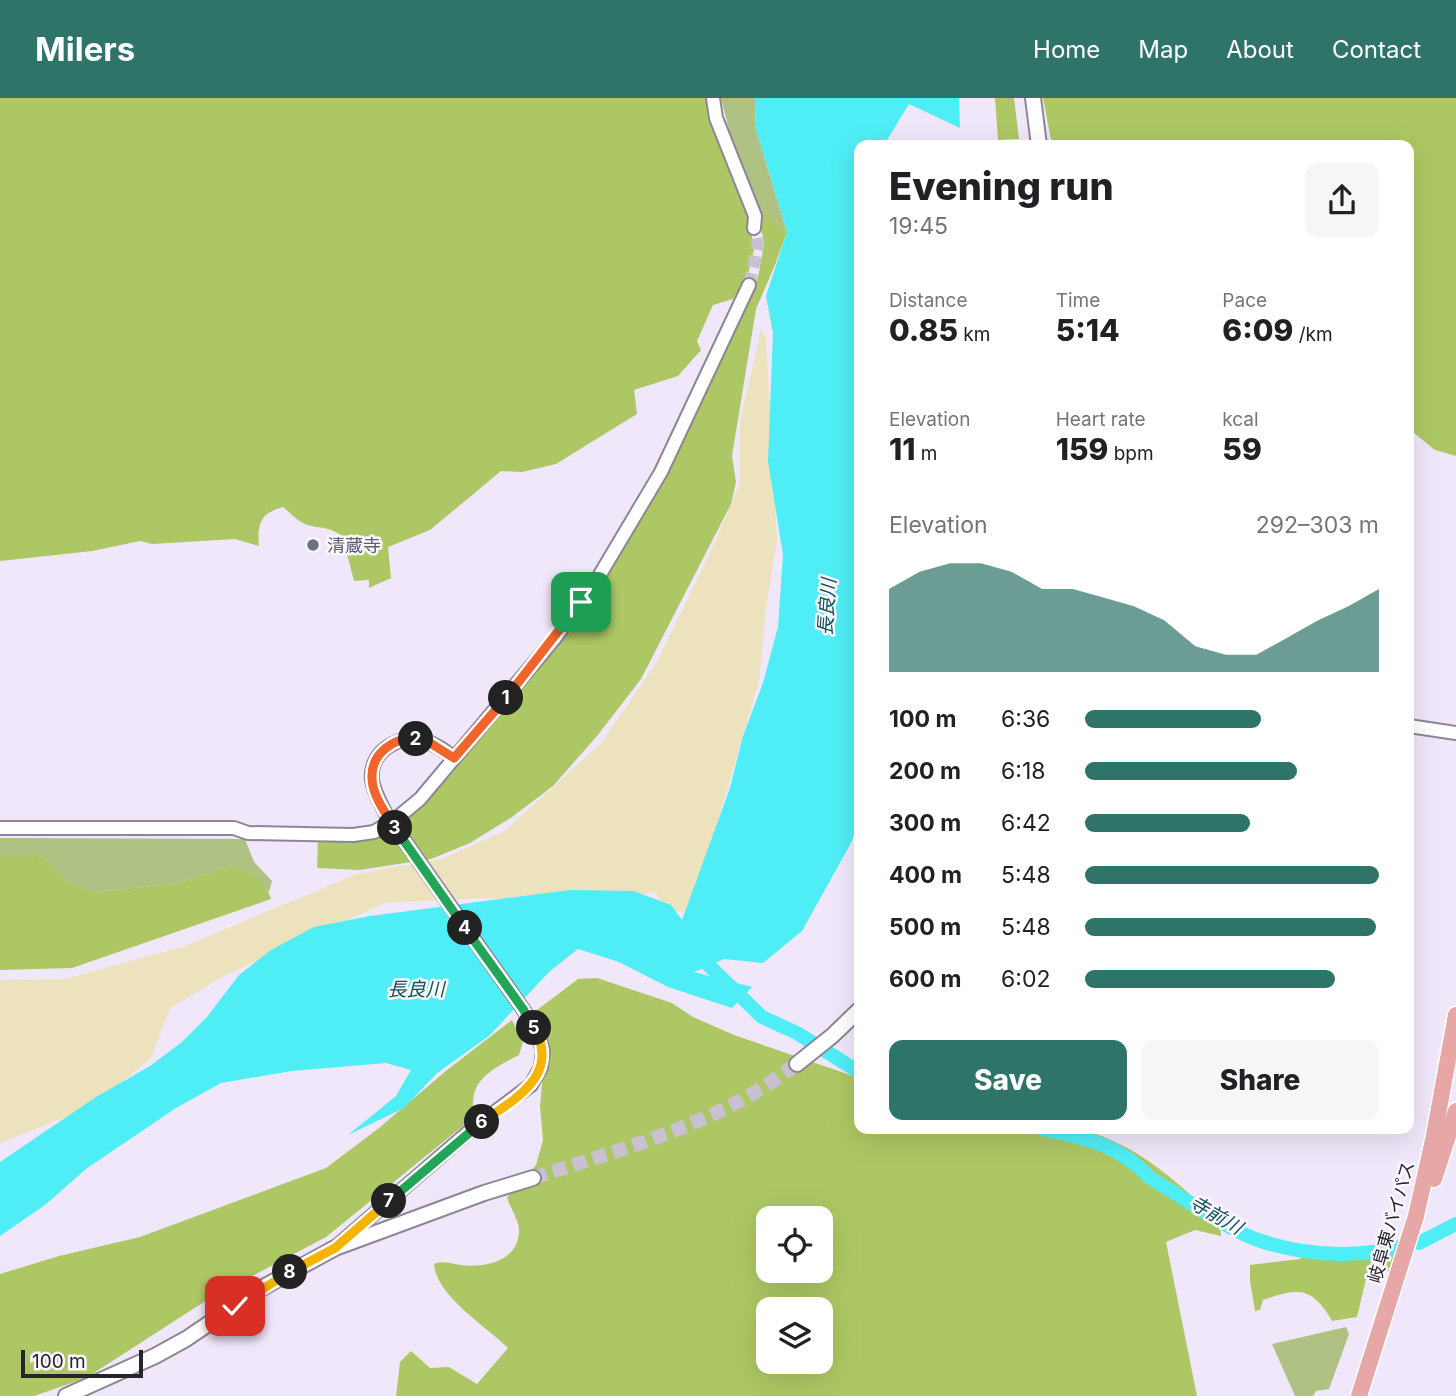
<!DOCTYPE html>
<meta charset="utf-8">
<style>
body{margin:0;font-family:Inter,"Noto Sans JP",sans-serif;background:#f6f6f6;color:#202124;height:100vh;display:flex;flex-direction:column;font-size:26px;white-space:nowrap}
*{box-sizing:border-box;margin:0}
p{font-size:23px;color:#757577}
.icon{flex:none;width:38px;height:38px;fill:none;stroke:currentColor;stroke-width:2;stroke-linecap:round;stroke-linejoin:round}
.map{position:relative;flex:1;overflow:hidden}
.side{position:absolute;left:854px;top:42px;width:560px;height:994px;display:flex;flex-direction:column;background:#fff;border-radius:14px;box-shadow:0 7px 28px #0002}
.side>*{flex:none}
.controls{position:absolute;left:756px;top:1108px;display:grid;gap:14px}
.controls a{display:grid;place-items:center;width:77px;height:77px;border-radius:14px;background:#fff;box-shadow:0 7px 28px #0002;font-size:35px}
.scale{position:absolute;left:21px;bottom:18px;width:122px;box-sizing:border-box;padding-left:7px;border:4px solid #28242b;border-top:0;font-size:19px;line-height:24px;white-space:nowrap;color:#28242b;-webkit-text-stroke:5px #fbf7ff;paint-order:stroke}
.pin{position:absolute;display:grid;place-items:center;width:60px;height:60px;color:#fff;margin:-30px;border-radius:14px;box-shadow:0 4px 10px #0006}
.km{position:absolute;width:35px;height:35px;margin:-18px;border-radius:50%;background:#222;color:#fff;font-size:19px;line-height:35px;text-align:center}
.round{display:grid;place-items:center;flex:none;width:74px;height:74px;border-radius:14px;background:#f6f6f6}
.headline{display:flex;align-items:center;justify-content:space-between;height:119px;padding:0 35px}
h1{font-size:38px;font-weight:800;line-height:52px}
.figures{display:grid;grid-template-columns:repeat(3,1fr);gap:10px;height:119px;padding:7px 35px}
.figures div{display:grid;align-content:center}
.figures b{font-size:30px;font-weight:800}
.figures small{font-size:19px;font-weight:400}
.figures p{font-size:19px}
.chart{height:196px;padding:14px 35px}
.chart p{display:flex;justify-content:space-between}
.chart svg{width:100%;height:126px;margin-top:7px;fill:#2e7468;opacity:.7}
.cta{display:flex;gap:14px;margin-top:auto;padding:14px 35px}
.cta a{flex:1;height:80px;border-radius:14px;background:#2e7468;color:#fff;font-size:28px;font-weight:800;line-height:80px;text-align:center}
.cta a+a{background:#f6f6f6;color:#202124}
ul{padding:0 35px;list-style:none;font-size:23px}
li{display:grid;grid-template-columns:112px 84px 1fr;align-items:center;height:52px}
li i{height:18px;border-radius:9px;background:#2e7468}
header{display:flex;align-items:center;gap:42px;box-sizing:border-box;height:98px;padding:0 35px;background:#2e7468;color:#fff}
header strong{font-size:33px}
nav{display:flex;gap:38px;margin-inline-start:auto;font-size:24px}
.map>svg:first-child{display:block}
.green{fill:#afc183}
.forest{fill:#adc764;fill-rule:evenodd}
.sand{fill:#ece2bd}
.water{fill:#4feef6}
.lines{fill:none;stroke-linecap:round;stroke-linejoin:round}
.river{stroke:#4feef6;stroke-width:14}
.tertiary-tunnel{stroke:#c9c0d1;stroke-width:12;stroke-dasharray:12 6;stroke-linecap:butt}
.secondary-tunnel{stroke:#c9c0d1;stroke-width:14;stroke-dasharray:14 7;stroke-linecap:butt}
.tertiary-casing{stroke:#8e8596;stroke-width:16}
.secondary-casing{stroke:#8e8596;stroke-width:18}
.trunk-casing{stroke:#fff;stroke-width:19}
.tertiary{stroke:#fff;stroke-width:12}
.secondary{stroke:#fff;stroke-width:14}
.trunk{stroke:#e7a7a6;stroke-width:16}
.tertiary-bridge-casing{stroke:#8e8596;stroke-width:16;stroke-linecap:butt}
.tertiary-bridge{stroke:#fff;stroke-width:12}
.split-1-casing{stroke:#fff;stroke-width:14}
.split-2-casing{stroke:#fff;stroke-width:14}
.split-3-casing{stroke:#fff;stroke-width:14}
.split-4-casing{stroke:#fff;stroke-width:14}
.split-5-casing{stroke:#fff;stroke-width:14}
.split-6-casing{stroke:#fff;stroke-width:14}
.split-7-casing{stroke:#fff;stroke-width:14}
.split-8-casing{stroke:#fff;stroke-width:14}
.split-9-casing{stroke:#fff;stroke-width:14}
.split-1{stroke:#f0652b;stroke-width:9}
.split-2{stroke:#f0652b;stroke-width:9}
.split-3{stroke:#f0652b;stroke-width:9}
.split-4{stroke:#22a559;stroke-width:9}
.split-5{stroke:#22a559;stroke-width:9}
.split-6{stroke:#f5b400;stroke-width:9}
.split-7{stroke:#22a559;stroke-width:9}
.split-8{stroke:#f5b400;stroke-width:9}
.split-9{stroke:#f5b400;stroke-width:9}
.worship-dot{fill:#6b7280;stroke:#fbf7ff;stroke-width:2.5}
.labels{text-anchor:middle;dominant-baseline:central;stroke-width:5;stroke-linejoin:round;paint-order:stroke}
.worship-label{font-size:18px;fill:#5b616d;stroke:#fbf7ff;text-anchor:start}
.street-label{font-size:18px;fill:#28242b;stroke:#fbf7ff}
.water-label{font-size:19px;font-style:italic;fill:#0f5357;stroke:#fbf7ff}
</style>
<header>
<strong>Milers</strong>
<nav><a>Home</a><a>Map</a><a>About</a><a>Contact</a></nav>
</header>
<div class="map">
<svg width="1456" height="1298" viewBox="0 0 1456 1298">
<rect width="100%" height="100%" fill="#f1e7fa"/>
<!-- green -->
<g class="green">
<polygon points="721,0 756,0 755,28 787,134 758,108 733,48"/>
<path d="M0,740L245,741L254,764L272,783L269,794C258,781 248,775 232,768L173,786L93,794L67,783L45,761L39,758H0Z"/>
<polygon points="1346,1229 1349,1236 1329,1291 1316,1293 1313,1298 1295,1298 1272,1246"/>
</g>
<!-- forest -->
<g class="forest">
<path d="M0,0H706L708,22L728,59L750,124L754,152L747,180L733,201L713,207L697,243L701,252L678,278L634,292L637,316L556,366L522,374L501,373L430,432L388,449L391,480L369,490V482L354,483L343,440C331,426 314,432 301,424C294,420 289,413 283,409C261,415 257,425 259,448L235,441L152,446L140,443L92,453L0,463Z"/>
<polygon points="995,0 1014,0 1019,41 998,42"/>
<polygon points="1043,0 1456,0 1456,358 1435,352 1409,331 1409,47 1052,47"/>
<polygon points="758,108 787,134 775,167 756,211 732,358 736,384 731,406 641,581 597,638 553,688 512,719 470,745 431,761 359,772 317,770 318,742 374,738 415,713 447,681 570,532 627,445 698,306 758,179 764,147"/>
<path d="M0,758H39L45,761L67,783L93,794L173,786L232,768C248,775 266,782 271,801L72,870L0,872Z"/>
<path d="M597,880L672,905L693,919L734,937L859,980V1031H1081C1140,1048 1176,1083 1220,1124L1221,1138L1195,1132L1166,1144L1197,1298H396L400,1264L411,1253L430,1270L449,1269L477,1286L508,1250C487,1229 436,1198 434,1166C443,1162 451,1166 461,1167C486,1170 519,1163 519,1132C519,1122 510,1109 507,1100L514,1090L524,1082L536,1067L543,1042L540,1008L543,975L549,950L545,932L537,912L578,881ZM768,1120H821V1172H768ZM768,1211H821V1264H768Z"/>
<path d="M512,922L523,944L519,957C502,966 479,976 474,996C472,1005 474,1015 469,1023L326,1139L207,1202L86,1280L34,1298H0V1176L59,1158L140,1139L326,1070L379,1030L447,972Z"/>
<path d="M1401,1151L1393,1175L1369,1168L1357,1219L1332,1223C1312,1188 1298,1190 1263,1202L1260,1212L1255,1213L1250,1183V1167L1300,1161L1303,1155L1367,1159Z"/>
</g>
<!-- sand -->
<polygon class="sand" points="761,231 766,239 777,442 767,503 759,583 692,811 667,816 655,794 592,806 482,800 385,805 222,879 170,910 151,960 95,1007 0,1045 0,882 65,881 185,848 357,776 442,761 505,733 601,645 657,564 716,442 740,385 740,324"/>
<!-- water -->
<polygon class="water" points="756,0 959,0 960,30 909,6 884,47 859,47 859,717 852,743 802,833 763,865 724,861 694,874 752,889 732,910 668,889 619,864 578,851 549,874 489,938 437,975 404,1010 348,1037 396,998 411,972 386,965 292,973 221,985 176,1010 86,1071 45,1107 0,1138 0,1064 96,999 150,968 182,944 207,919 239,877 271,852 314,829 370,818 570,792 634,793 671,807 682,822 730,690 743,638 763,585 778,529 783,457 768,363 773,235 766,198 787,134 755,28"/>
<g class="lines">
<!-- river -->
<g class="river">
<polyline points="695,854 762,919 797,935 859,974"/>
<path d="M1042,1031C1084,1039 1120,1047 1150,1080C1183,1099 1228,1133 1264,1144C1309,1158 1359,1160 1403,1148"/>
<polyline points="1419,1145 1456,1126"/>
</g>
<!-- tertiary-tunnel -->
<polyline class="tertiary-tunnel" points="749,187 758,149 754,130"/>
<!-- secondary-tunnel -->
<path class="secondary-tunnel" d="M533,1080C606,1056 691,1033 757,993C771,985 784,975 797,966"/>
<!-- tertiary casing -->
<g class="tertiary-casing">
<g id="tertiary">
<polyline points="713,0 716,20 755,118 754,130"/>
<polyline points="1409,628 1456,635"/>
<path d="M387,718C381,706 374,695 372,682C369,653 400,635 425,643C436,646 445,653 454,660"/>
<polyline points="0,730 234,730 248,735 353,737 374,734 397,720 420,701 555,540 592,490 661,374 749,187"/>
<polyline points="338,1147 471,1032 531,987 541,969 543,953 538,937"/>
</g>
</g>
<!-- secondary casing -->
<g class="secondary-casing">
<g id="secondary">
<polyline points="1033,0 1039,47"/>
<polyline points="797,966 832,938 859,912"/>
<polyline points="66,1298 155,1258 186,1241 260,1191 335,1150 484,1095 533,1080"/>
</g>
</g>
<!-- trunk casing -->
<g class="trunk-casing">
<g id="trunk">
<polyline points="1434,1081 1456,1013"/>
<polyline points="1359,1298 1416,1118 1434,1038 1456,917"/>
</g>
</g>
<!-- tertiary -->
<use href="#tertiary" class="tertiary"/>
<!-- secondary -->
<use href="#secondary" class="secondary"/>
<!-- trunk -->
<use href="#trunk" class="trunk"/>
<!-- tertiary-bridge casing -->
<g class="tertiary-bridge-casing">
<polyline id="tertiary-bridge" points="387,718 523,911 538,937"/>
</g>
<!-- tertiary-bridge -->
<use href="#tertiary-bridge" class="tertiary-bridge"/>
</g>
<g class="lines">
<!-- split-1 casing -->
<g class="split-1-casing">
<polyline id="split-1" points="506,600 581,504"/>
</g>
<!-- split-2 casing -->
<g class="split-2-casing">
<polyline id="split-2" points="416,641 427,643 454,660 506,600"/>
</g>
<!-- split-3 casing -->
<g class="split-3-casing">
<path id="split-3" d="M395,730C386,716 372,697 372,680C371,656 393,639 416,641"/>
</g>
<!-- split-4 casing -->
<g class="split-4-casing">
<polyline id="split-4" points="395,730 465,830"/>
</g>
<!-- split-5 casing -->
<g class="split-5-casing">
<polyline id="split-5" points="465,830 523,911 534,930"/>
</g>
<!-- split-6 casing -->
<g class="split-6-casing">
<path id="split-6" d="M482,1024C515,1001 561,977 534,930"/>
</g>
<!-- split-7 casing -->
<g class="split-7-casing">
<polyline id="split-7" points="389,1103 482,1024"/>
</g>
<!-- split-8 casing -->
<g class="split-8-casing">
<polyline id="split-8" points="290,1174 335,1150 389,1103"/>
</g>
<!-- split-9 casing -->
<g class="split-9-casing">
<polyline id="split-9" points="235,1208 290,1174"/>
</g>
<!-- split-1 -->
<use href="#split-1" class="split-1"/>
<!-- split-2 -->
<use href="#split-2" class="split-2"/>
<!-- split-3 -->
<use href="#split-3" class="split-3"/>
<!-- split-4 -->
<use href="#split-4" class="split-4"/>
<!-- split-5 -->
<use href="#split-5" class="split-5"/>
<!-- split-6 -->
<use href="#split-6" class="split-6"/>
<!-- split-7 -->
<use href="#split-7" class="split-7"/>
<!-- split-8 -->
<use href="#split-8" class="split-8"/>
<!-- split-9 -->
<use href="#split-9" class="split-9"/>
</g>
<!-- markers -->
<circle class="worship-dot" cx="313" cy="447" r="7"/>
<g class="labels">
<!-- worship labels -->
<g class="worship-label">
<text x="327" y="447">清蔵寺</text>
</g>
<!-- street labels -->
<g class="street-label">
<text transform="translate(1391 1124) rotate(-74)">岐阜東バイパス</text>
</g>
<!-- water labels -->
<g class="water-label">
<text transform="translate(827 509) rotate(-86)">長良川</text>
<text x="416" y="891">長良川</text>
<text transform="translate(1216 1117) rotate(30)">寺前川</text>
</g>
</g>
</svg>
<div class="controls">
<a><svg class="icon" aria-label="locate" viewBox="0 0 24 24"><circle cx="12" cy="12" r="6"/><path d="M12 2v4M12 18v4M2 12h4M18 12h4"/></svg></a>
<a><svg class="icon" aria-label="layers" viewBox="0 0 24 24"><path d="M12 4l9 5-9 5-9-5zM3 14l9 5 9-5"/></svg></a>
</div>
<div class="scale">100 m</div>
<div class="pin" style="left:581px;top:504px;background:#1e9e55"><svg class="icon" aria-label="arrive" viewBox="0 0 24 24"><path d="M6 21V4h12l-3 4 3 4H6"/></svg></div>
<div class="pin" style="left:235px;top:1208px;background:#d93025"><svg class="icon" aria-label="check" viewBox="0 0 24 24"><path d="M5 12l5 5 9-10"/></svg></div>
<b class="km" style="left:506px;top:600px">1</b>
<b class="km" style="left:416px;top:641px">2</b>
<b class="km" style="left:395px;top:730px">3</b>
<b class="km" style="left:465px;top:830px">4</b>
<b class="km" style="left:534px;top:930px">5</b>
<b class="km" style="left:482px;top:1024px">6</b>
<b class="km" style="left:389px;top:1103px">7</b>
<b class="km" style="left:290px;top:1174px">8</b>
<section class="side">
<div class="headline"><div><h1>Evening run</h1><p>19:45</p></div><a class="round"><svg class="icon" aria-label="share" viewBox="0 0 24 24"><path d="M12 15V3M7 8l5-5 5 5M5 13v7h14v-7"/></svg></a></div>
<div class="figures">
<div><p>Distance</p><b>0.85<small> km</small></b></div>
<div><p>Time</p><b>5:14</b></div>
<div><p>Pace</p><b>6:09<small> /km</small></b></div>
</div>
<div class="figures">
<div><p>Elevation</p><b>11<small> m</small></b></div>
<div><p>Heart rate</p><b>159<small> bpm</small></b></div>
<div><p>kcal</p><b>59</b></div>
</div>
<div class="chart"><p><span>Elevation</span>292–303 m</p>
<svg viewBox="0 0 160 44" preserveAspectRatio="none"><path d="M0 44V15L10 9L20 6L30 6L40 9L50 15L60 15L70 18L80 21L90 26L100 35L110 38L120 38L130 32L140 26L150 21L160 15V44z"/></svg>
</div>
<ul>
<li><b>100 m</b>6:36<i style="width:60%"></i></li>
<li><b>200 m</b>6:18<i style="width:72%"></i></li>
<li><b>300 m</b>6:42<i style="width:56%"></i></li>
<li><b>400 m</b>5:48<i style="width:100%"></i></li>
<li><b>500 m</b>5:48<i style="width:99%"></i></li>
<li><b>600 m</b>6:02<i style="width:85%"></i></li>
</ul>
<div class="cta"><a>Save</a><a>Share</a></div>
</section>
</div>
